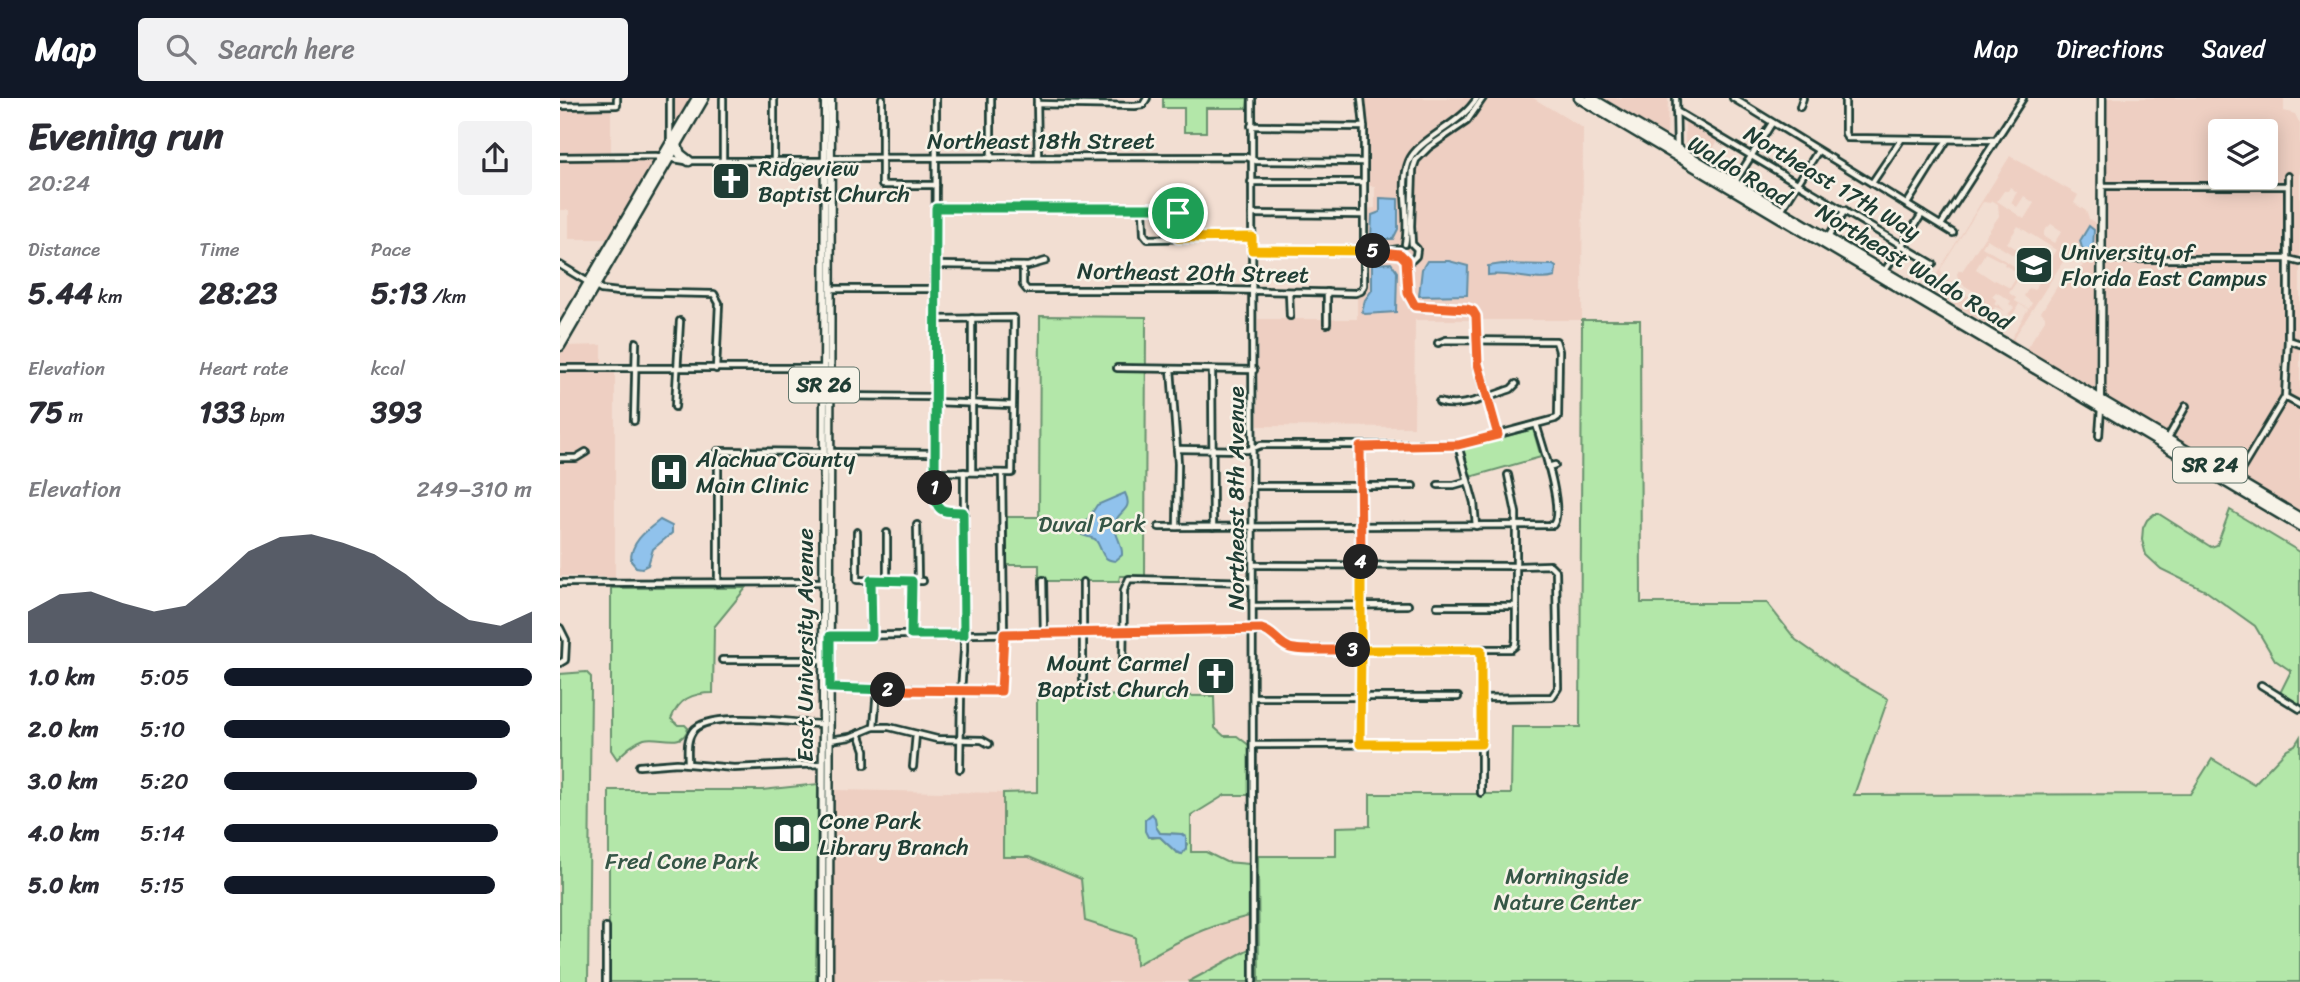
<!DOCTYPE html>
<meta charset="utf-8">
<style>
body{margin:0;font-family:Sriracha,sans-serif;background:#f2f2f3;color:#2b2b33;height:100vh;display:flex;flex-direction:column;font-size:26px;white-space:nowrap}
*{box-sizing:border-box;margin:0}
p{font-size:23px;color:#7c7c81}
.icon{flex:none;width:38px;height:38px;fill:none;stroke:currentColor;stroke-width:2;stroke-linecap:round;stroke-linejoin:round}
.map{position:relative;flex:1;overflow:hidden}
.details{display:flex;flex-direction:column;background:#fff;width:560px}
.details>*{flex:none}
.tools{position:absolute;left:1648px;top:21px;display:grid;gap:14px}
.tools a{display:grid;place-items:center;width:70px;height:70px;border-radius:7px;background:#fff;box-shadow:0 4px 18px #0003;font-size:35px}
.pin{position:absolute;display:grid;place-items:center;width:60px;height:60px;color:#fff;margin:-30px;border:4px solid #fff;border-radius:50%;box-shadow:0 2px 7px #0007}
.km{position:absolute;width:35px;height:35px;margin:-18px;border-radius:50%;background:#222;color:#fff;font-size:19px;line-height:35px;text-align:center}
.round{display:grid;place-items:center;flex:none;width:74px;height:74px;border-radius:7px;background:#f2f2f3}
.head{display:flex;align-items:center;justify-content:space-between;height:119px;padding:0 28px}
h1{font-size:38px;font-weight:700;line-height:52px}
.metrics{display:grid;grid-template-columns:repeat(3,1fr);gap:10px;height:119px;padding:7px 28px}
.metrics div{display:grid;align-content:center}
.metrics b{font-size:30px;font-weight:700}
.metrics small{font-size:19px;font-weight:400}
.metrics p{font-size:19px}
.chart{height:196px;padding:14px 28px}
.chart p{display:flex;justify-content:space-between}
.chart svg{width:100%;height:126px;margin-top:7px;fill:#111827;opacity:.7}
ul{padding:0 28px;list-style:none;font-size:23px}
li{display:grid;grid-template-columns:112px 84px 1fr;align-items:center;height:52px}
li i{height:18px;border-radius:9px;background:#111827}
header{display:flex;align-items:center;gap:42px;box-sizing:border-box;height:98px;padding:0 35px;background:#111827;color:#fff}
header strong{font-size:33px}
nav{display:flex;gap:38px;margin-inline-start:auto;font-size:24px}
.search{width:490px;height:63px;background:#f2f2f3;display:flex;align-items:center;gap:18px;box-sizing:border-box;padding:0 24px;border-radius:7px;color:#7c7c81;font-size:26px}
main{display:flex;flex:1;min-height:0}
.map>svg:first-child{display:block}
.built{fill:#eecfc2;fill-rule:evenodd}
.green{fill:#b3e7a9;stroke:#69926e;stroke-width:2;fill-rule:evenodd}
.water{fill:#90c2ec;stroke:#638da2;stroke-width:2}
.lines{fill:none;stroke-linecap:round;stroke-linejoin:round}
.minor-casing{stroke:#1f3d34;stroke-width:10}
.major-casing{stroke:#1f3d34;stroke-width:11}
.highway-casing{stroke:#1f3d34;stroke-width:13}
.minor{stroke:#f7f3e8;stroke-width:4.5}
.major{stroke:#f7f3e8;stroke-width:6}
.highway{stroke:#f7f3e8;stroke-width:8}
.split-1-casing{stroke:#fff;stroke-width:14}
.split-2-casing{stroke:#fff;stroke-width:14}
.split-3-casing{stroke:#fff;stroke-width:14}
.split-4-casing{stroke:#fff;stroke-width:14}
.split-5-casing{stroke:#fff;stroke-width:14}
.split-6-casing{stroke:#fff;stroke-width:14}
.split-1{stroke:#22a559;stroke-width:9}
.split-2{stroke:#22a559;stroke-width:9}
.split-3{stroke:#f0652b;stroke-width:9}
.split-4{stroke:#f5b400;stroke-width:9}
.split-5{stroke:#f0652b;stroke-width:9}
.split-6{stroke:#f5b400;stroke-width:9}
.labels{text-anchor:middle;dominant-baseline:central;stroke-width:5;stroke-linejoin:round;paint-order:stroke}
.shield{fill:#f7f3e8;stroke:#60746a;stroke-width:2}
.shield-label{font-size:21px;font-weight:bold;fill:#1f3d34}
.street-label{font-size:23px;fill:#1f3d34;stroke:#f7f3e8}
.poi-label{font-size:23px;fill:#1f3d34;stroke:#f7f3e8;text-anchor:start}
.park-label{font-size:23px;fill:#355646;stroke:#f7f3e8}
</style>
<header>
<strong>Map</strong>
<div class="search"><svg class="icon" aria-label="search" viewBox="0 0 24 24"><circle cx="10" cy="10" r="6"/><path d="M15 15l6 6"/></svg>Search here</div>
<nav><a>Map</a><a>Directions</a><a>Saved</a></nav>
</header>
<main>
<section class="details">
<div class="head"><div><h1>Evening run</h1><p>20:24</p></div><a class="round"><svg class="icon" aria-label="share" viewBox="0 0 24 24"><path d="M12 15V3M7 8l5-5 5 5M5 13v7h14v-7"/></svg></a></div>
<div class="metrics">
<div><p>Distance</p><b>5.44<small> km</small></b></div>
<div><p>Time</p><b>28:23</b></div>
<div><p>Pace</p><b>5:13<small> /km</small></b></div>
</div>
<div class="metrics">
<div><p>Elevation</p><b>75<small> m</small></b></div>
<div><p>Heart rate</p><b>133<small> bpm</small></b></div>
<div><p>kcal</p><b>393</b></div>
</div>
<div class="chart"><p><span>Elevation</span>249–310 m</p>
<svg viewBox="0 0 160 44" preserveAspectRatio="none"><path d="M0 44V33L10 27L20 26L30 30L40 33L50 31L60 22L70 12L80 7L90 6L100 9L110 13L120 20L130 29L140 36L150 38L160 33V44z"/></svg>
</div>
<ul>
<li><b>1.0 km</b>5:05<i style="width:100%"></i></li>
<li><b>2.0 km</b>5:10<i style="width:93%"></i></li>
<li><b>3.0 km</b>5:20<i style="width:82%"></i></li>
<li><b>4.0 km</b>5:14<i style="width:89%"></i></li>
<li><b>5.0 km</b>5:15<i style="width:88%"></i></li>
</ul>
</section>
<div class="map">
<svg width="1740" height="884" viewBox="0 0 1740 884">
<rect width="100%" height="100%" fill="#f2ded2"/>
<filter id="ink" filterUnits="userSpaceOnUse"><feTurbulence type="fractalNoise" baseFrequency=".0143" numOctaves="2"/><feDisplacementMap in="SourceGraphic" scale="14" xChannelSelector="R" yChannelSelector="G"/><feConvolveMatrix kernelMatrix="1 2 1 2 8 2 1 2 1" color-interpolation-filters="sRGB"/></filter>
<g filter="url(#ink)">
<!-- built -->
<g class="built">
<polygon points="115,0 131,0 115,28"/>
<polygon points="803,0 973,0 1023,30 1022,222 855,222 854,329 698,328 698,221 797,221 797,197 802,196 806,190 805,111 815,110 815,88 805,88"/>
<polygon points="1037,0 1108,0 1107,36 1104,39"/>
<path d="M1547,0H1724V13L1735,16L1740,26V415L1546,300ZM1661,33H1706V79H1661Z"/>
<polygon points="0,11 51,11 51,63 94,63 49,141 9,141 9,112 0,112"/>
<polygon points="1125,22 1158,42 1146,64 1125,50"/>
<path d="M1450,58L1518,97L1514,105L1526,113L1529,121L1534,124L1537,130L1535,289L1531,292L1450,243L1468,211L1459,206L1452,218L1448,216L1454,210L1449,206L1451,203L1436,194L1432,198L1436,202L1434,206L1437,208L1438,206L1445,213L1435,209L1425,225L1368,190ZM1450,89L1457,94L1451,105L1457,109L1464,98L1474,105L1464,121L1437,103L1444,93H1448ZM1433,103L1438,106L1439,118L1402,173L1399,172L1397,176L1399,184L1415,194L1411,200L1384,180L1380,172L1423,104L1431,105ZM1491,126L1502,133L1494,145L1484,139V133ZM1458,128L1496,152L1485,169L1447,145ZM1531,128L1534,132L1533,153L1520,147V145L1526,130ZM1427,141L1458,160L1466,167L1464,170L1461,169L1459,171L1422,149ZM1517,150L1528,159L1527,165L1512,176L1507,173L1481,214L1485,218V222L1466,251L1455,245L1454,240L1511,151ZM1425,155L1445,165L1444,167L1459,175L1450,190L1435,182L1434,183L1416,171ZM1471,168L1484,177L1474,192L1469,190L1464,198L1472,205L1469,211L1455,203L1456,200L1449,195L1463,174H1466Z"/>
<polygon points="42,247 42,267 55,267 55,479 0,478 0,257 5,248"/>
<polygon points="274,692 443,695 443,759 469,759 521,781 525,823 575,839 576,867 625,839 660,825 689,818 689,851 628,884 273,884"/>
</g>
<!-- green -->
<g class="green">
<polygon points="603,0 688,0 687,10 646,10 646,34 624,34 624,10 603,10"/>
<polygon points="480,218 586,219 585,478 560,478 559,483 479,483 479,467 447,467 447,419 479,419"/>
<polygon points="1022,222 1080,222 1081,505 1207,505 1236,542 1283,575 1328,601 1294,697 1630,696 1652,661 1694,686 1727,651 1735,647 1740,639 1740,884 699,884 698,758 776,758 776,729 810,728 810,696 951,696 952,629 1020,629"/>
<polygon points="973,331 981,359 910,379 903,350"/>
<polygon points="1670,412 1740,454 1740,607 1720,595 1731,573 1715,562 1695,528 1646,493 1601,471 1586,457 1582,442 1583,430 1587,422 1594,416 1599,416 1651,449 1657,447"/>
<path d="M51,490H186L154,529L153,595C132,595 119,601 111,621L118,627H125L128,630C123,651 100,637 84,641C73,645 66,652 57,661L51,652Z"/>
<polygon points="26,574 31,579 31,588 28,884 0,884 0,576"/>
<path d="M477,597L654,598L655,630L664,638H677L690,648V697H665L631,718V754H646L666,764L689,766V818C644,829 615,844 576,867L575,839L525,823L521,781L469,759H443V695L477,694ZM592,716L595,720L596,729L600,735L621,736L627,746L622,756L616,754L600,739L591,740L585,729V722Z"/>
<polygon points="258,686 256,884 49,884 49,692 202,692"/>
<polygon points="689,851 689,884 628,884"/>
</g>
<!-- water -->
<g class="water">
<polygon points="820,100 838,101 838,131 833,141 811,141 812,117 820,114"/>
<polygon points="1529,128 1534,132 1533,151 1529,155 1522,150 1520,143"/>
<polygon points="867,163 889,163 908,168 907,197 859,198 862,171"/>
<polygon points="831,165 837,174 836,214 805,216 802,213 805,202 812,192 812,166"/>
<path d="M942,166L993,167L996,169L995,179C978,185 949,174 928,177V168Z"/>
<path d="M565,395C574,413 558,412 555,425C553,436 563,445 562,457L555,463C540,462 543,450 535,441L522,437L521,432L537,407Z"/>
<path d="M100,422L112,428V435L93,451L88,467L82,470L76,469L71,463C70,444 87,432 100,422Z"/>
<polygon points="592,716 595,720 596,729 600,735 621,736 626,739 626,751 622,756 616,754 600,739 588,739 585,733 585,722"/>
</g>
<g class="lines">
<!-- minor casing -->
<g class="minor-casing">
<g id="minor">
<polyline points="110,0 110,42"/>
<polyline points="214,0 214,63"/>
<polyline points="322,0 322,87 376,87"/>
<path d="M376,0L375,403C379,416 392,414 403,414"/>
<polyline points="477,0 478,59"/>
<polyline points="692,0 693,884"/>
<polyline points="1116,0 1117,52"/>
<polyline points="1173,0 1393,135"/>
<polyline points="1285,0 1285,35 1287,40 1436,42"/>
<polyline points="477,6 575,8 583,7 587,0"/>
<polyline points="0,8 57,7 57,0"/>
<polyline points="1240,9 1243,0"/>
<polyline points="1116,13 1373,166"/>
<polyline points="691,28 804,29"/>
<polyline points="0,59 96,58 126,63 265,63"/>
<polyline points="271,60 687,59 696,63 804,64"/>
<polyline points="431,60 431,0"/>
<polyline points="163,63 163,0"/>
<polyline points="691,84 803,84"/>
<polyline points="1312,85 1341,42"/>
<polyline points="1173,87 1212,25"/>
<polyline points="1542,88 1728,88"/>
<polyline points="1347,106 1387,42"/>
<polyline points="376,110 614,110 617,111 618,115 618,140"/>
<polyline points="583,111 584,136 588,141 692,139"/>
<polyline points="1221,112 1258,53"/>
<polyline points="692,116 803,117"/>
<polyline points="1381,127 1463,0"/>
<polyline points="1267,141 1285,112"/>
<path d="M845,146C851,119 839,88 849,63C858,41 902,26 917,0"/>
<polyline points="693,152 826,153 840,151"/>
<polyline points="826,153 840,157 846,162 852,162 856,158 857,151 852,146 851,128 853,71 856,62 869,49 907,23 923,0"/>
<polyline points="1541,161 1728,161 1740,164"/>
<polyline points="846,162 848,195 854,208 907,211 913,213 916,218 918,266 938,337"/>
<polyline points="0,167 41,192 59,194 154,196 159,205 156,271"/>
<polyline points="376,167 468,168 486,163"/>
<polyline points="463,168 463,187 467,192 661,192 795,195 801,193 804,187 804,29 801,0"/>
<polyline points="1324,174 1362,116"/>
<polyline points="271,191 376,191"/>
<polyline points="729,194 730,218"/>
<polyline points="767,226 767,194"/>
<polyline points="1728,242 1740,246"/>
<polyline points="0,270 264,270"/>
<polyline points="557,270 694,272"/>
<polyline points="611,271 618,365 617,429"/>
<polyline points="652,272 653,429"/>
<polyline points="270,298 375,299"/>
<polyline points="1725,299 1740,307"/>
<polyline points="375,304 451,307"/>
<path d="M879,304C900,312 930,298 951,291L956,286"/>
<polyline points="115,309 120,223"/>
<polyline points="74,323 76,244"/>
<polyline points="1539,338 1541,310"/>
<polyline points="1608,340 1626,308"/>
<polyline points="898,347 914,405 916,428"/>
<polyline points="617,351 688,352 701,347 898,347 995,321 998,319 999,253 996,243 886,242 878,245"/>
<polyline points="270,354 375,355"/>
<polyline points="0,360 16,360 26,354"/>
<polyline points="988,369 995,367"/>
<polyline points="375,374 452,375 454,225 454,220 376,221"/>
<polyline points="412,374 412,220"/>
<polyline points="948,377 956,415 956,466"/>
<polyline points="1675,382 1725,299 1728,242 1728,78"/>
<polyline points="878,387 894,387 908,383"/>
<polyline points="693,388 853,388"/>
<polyline points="357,427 358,483"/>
<path d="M599,429L993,427C1005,412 982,346 976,326"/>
<polyline points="297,434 297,482 363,483"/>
<polyline points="327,435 327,483"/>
<polyline points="693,467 954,468"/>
<polyline points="311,482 311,538"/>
<polyline points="483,482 484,536"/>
<polyline points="523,484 523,581"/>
<polyline points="0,485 263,484"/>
<polyline points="158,485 158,353 263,354"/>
<polyline points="693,508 848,507"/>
<polyline points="877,508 956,508"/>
<polyline points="0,530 6,542 5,562 0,565"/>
<polyline points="351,537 352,483"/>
<path d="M270,538L701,532C715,534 720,547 734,551H951L955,548L956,540V470"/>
<polyline points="162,562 262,562"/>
<polyline points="563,571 564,492 569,481 693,484"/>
<polyline points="1701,587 1740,611"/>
<polyline points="270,590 441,593 444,536 442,375"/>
<polyline points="693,599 898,599"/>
<polyline points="921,600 992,599 998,590 996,473 990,467 959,468"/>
<polyline points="314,629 317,591"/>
<polyline points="299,635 305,652 305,667"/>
<polyline points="270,642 290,639 314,629 329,629 377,641 422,642 429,646"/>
<polyline points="800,646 800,349"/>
<polyline points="694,647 921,646"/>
<path d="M128,665C128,655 126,642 133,633C150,611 235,626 262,626"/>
<polyline points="79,668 117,665 174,670 262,666"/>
<polyline points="353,669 356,636"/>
<polyline points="400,671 401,593 404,553 404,374"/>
<polyline points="921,695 921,552"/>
<polyline points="46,829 46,884"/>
</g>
</g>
<!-- major casing -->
<g class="major-casing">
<g id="major">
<polyline points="1541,306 1542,0"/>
<polyline points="262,884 265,0"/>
<polyline points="269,884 271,0"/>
</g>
</g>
<!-- highway casing -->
<g class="highway-casing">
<g id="highway">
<polyline points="1019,0 1740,428"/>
<polyline points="1031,0 1740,420"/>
<polyline points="117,47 120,56 129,63"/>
<polyline points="0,234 137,0"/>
<polyline points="0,248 144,0"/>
</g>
</g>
<!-- minor -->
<use href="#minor" class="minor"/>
<!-- major -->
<use href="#major" class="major"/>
<!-- highway -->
<use href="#highway" class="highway"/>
</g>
</g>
<g class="lines" filter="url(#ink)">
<!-- split-1 casing -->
<g class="split-1-casing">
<polyline id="split-1" points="375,390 376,110 614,110 618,115"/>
</g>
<!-- split-2 casing -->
<g class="split-2-casing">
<path id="split-2" d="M328,592L270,590V538H312L311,482L352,483L351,537H404L403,414C381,414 375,414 375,390"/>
</g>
<!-- split-3 casing -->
<g class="split-3-casing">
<path id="split-3" d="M328,592L441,593L444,536L701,531C714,534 718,546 730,550C743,554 778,551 793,552"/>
</g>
<!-- split-4 casing -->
<g class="split-4-casing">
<polyline id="split-4" points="793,552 801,552 800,646 921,646 921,552 801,552 801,464"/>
</g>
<!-- split-5 casing -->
<g class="split-5-casing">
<polyline id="split-5" points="801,464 800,349 898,347 938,337 918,266 916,218 913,213 907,211 855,208 848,195 846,162 840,156 813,153"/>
</g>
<!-- split-6 casing -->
<g class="split-6-casing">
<polyline id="split-6" points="618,115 618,140 692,139 692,152 813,153"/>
</g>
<!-- split-1 -->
<use href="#split-1" class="split-1"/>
<!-- split-2 -->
<use href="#split-2" class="split-2"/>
<!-- split-3 -->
<use href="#split-3" class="split-3"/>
<!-- split-4 -->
<use href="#split-4" class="split-4"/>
<!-- split-5 -->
<use href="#split-5" class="split-5"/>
<!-- split-6 -->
<use href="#split-6" class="split-6"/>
</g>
<!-- icons -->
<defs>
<g id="church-square" transform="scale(2.0125)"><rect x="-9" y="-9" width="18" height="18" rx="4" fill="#1f3d34" stroke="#f7f3e8"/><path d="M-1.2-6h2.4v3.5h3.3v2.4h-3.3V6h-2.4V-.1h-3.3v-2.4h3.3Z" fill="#fff"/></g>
<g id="university-square" transform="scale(2.0125)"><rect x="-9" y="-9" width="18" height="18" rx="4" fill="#1f3d34" stroke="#f7f3e8"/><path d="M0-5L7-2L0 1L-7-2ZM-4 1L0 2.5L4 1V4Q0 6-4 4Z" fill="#fff"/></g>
<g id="hospital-square" transform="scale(2.0125)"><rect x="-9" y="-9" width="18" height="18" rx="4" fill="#1f3d34" stroke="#f7f3e8"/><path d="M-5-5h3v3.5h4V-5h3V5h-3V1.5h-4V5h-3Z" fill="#fff"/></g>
<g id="library-square" transform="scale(2.0125)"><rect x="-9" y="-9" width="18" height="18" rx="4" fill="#1f3d34" stroke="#f7f3e8"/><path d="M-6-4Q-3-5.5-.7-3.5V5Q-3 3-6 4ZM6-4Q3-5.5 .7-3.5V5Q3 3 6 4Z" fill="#fff"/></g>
</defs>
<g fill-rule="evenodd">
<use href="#church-square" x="171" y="83"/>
<use href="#university-square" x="1474" y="167"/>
<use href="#hospital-square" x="109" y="374"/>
<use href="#church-square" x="656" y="578"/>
<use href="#library-square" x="232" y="736"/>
</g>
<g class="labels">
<!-- shield labels -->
<g class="shield">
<rect x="229" y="269.5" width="70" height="35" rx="5"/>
<rect x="1613" y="349.5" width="74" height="35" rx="5"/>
</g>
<g class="shield-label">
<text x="264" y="287">SR 26</text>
<text x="1650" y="367">SR 24</text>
</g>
<!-- street labels -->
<g class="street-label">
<text x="481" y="43">Northeast 18th Street</text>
<text transform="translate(1179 73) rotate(31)">Waldo Road</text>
<text transform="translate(1272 85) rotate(31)">Northeast 17th Way</text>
<text transform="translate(1354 169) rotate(31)">Northeast Waldo Road</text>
<text transform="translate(633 175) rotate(1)">Northeast 20th Street</text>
<text transform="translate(676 400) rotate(-90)">Northeast 8th Avenue</text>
<text transform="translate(245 547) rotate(-90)">East University Avenue</text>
</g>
<!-- poi labels -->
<g class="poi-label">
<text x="198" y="70">Ridgeview<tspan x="198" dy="26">Baptist Church</tspan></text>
<text x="1501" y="154">University of<tspan x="1501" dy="26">Florida East Campus</tspan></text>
<text x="136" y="361">Alachua County<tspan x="136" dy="26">Main Clinic</tspan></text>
<text x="629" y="565" text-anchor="end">Mount Carmel<tspan x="629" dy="26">Baptist Church</tspan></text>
<text x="259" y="723">Cone Park<tspan x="259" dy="26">Library Branch</tspan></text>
</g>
<!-- park labels -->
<g class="park-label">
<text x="532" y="426">Duval Park</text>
<text x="122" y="763">Fred Cone Park</text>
<text x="1007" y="778">Morningside<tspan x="1007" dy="26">Nature Center</tspan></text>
</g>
</g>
</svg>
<div class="tools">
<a><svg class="icon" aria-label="layers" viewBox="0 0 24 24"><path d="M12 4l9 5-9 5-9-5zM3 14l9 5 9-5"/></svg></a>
</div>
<div class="pin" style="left:618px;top:115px;background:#1e9e55"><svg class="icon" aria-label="arrive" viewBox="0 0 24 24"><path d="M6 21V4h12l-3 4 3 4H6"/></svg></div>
<b class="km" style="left:375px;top:390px">1</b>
<b class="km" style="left:328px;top:592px">2</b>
<b class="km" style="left:793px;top:552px">3</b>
<b class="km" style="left:801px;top:464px">4</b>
<b class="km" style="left:813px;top:153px">5</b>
</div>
</main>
